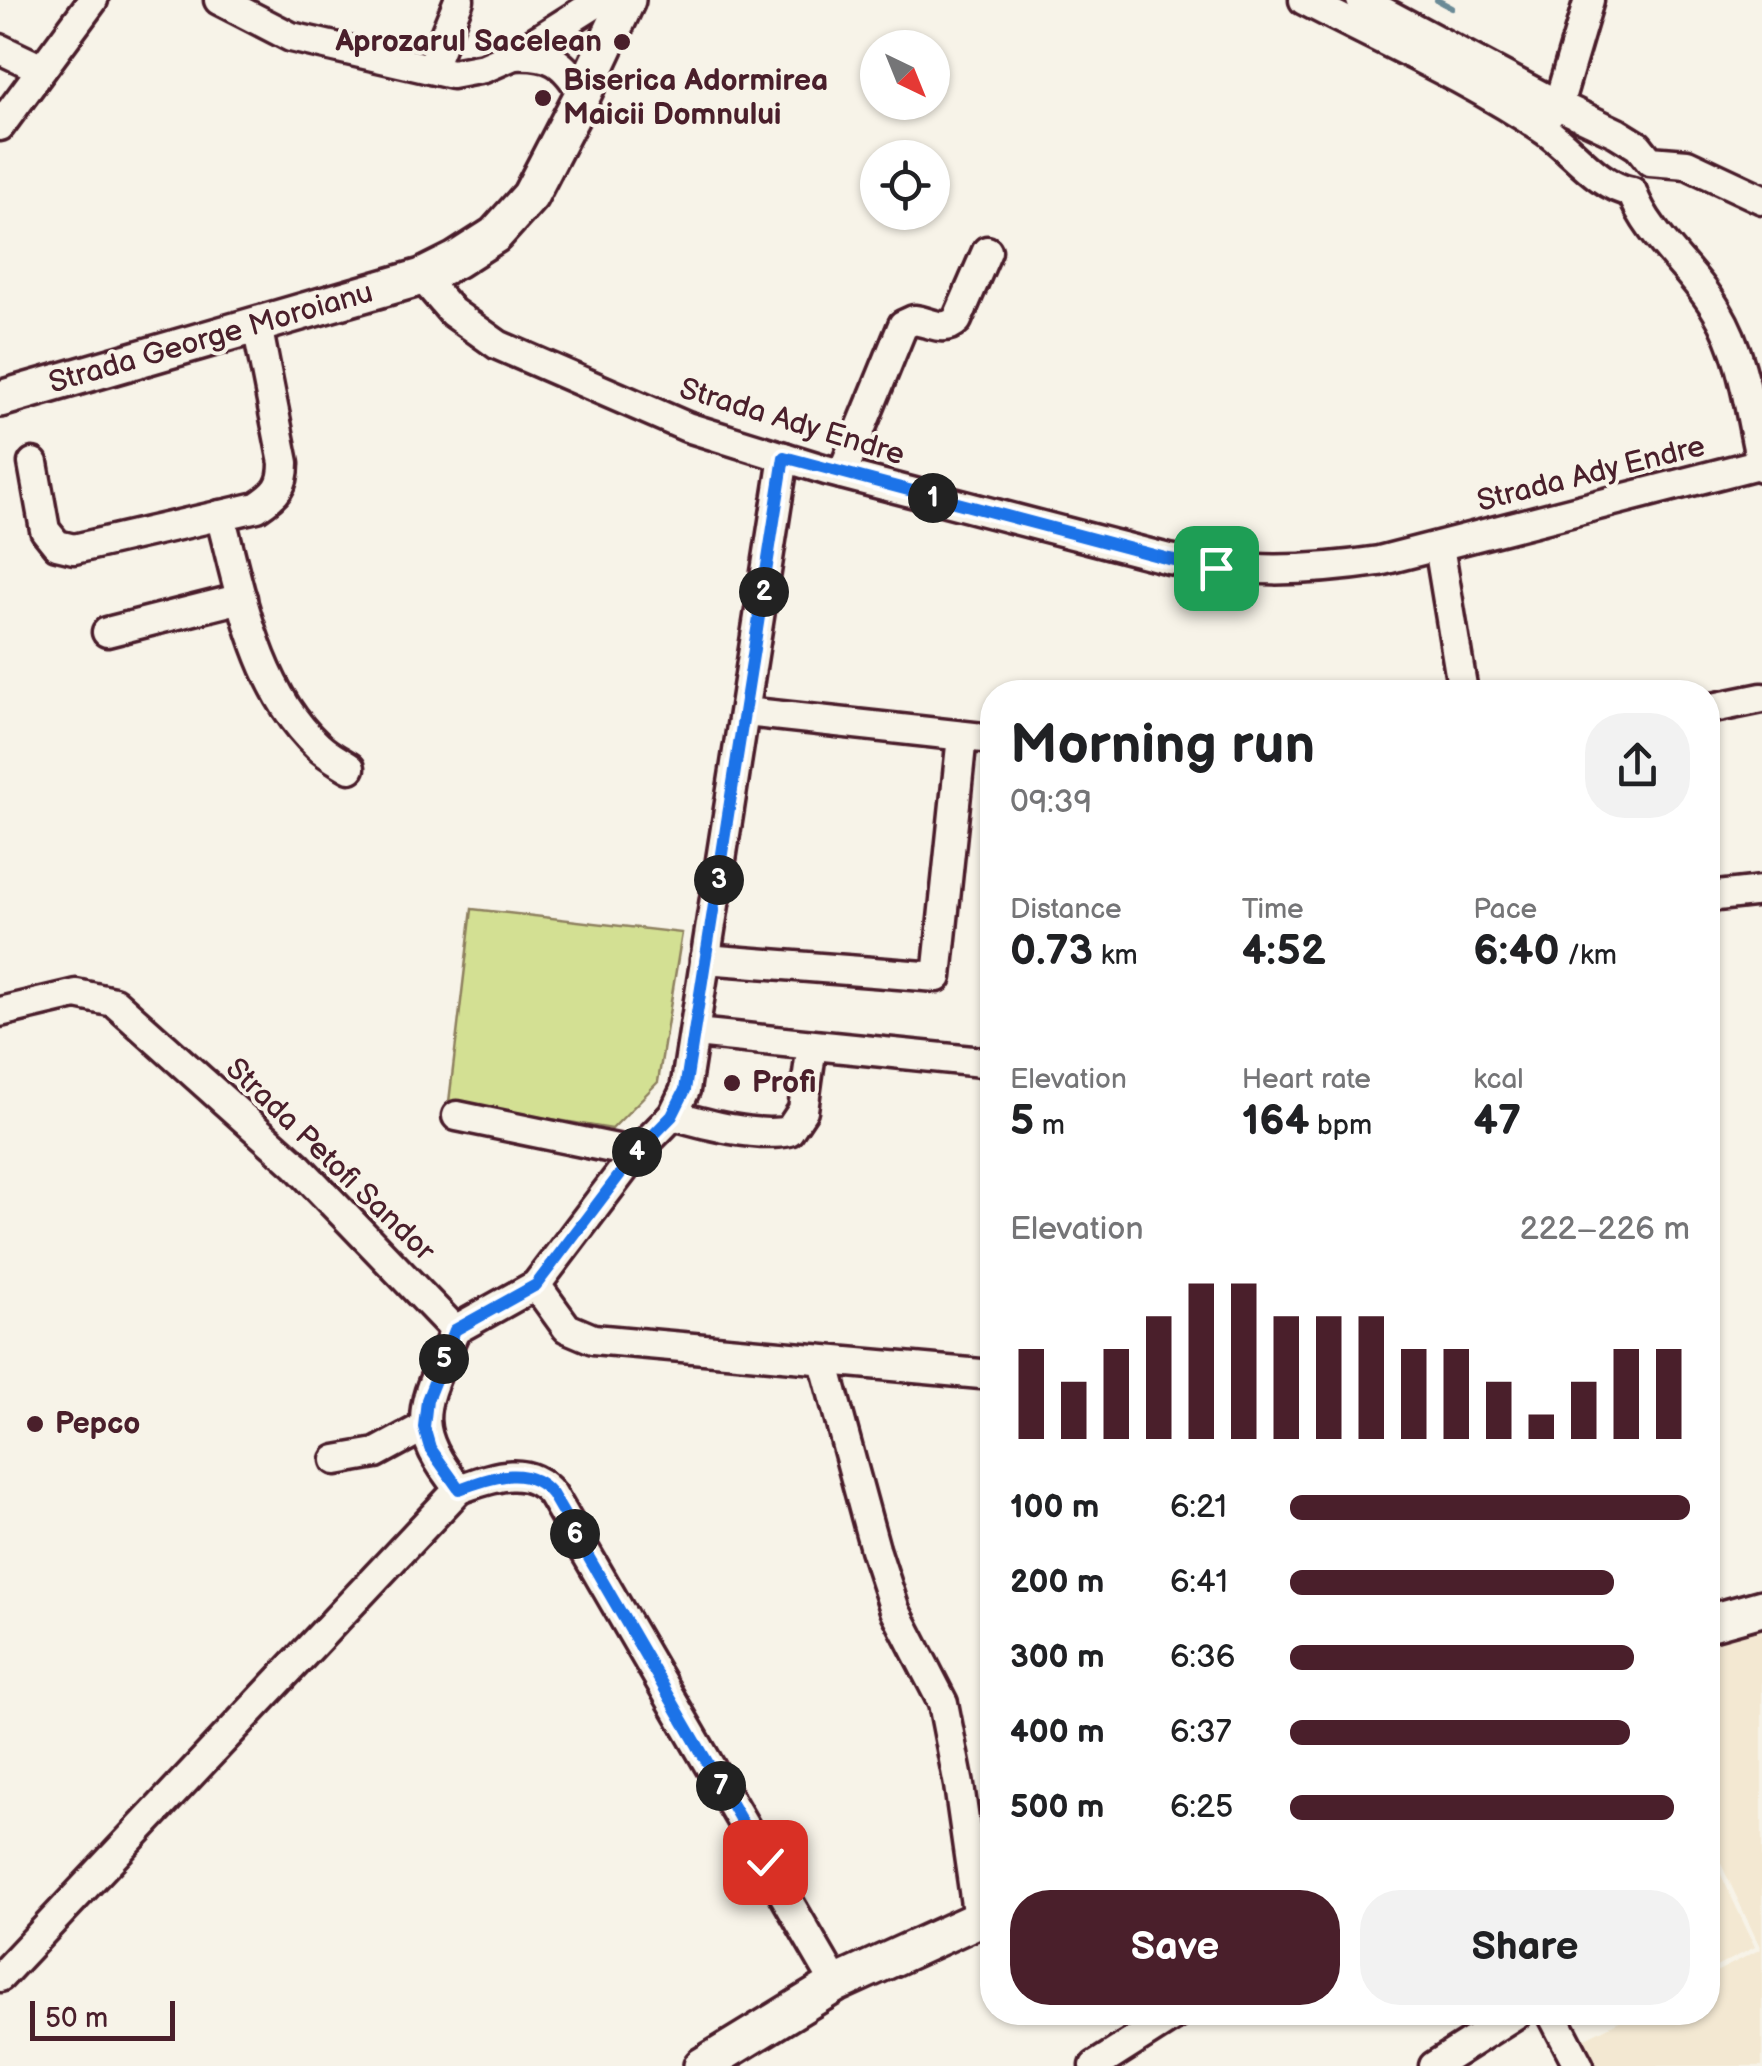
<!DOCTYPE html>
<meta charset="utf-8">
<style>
body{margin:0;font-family:"Balsamiq Sans",sans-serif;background:#f2f2f2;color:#202124;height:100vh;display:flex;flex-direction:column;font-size:38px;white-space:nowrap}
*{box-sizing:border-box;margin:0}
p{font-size:32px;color:#757577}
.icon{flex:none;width:55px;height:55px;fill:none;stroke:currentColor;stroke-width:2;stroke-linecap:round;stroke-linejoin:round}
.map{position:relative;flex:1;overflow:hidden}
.panel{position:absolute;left:980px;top:680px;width:740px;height:1345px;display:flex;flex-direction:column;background:#fff;border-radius:40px;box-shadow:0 2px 8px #0004}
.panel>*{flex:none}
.needle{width:65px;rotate:137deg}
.controls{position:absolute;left:860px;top:30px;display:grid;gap:20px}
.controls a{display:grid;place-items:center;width:90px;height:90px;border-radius:50%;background:#fff;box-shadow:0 2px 8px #0004;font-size:50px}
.scale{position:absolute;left:30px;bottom:25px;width:145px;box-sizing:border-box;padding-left:10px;border:5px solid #4a1f2b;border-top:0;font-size:28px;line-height:35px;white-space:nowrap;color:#4a1f2b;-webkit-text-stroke:8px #f7f3e8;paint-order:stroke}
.pin{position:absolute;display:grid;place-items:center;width:85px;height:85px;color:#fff;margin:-42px;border-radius:20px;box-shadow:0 5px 15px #0006}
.km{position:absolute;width:50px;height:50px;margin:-25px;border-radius:50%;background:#222;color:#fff;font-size:28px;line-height:50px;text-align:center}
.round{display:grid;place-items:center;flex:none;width:105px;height:105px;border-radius:40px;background:#f2f2f2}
.overview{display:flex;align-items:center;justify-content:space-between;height:170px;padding:0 30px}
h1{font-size:55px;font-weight:700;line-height:75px}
.stats{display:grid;grid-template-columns:repeat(3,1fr);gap:15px;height:170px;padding:10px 30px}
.stats div{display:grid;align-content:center}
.stats b{font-size:42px;font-weight:700}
.stats small{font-size:28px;font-weight:400}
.stats p{font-size:28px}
.chart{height:280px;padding:20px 30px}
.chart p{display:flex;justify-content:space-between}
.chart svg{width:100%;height:180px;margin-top:10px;stroke:#4a1f2b;stroke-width:6}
.action{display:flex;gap:20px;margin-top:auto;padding:20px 30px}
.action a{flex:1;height:115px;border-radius:40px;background:#4a1f2b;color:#fff;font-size:40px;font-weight:700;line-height:115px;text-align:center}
.action a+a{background:#f2f2f2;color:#202124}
ul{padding:0 30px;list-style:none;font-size:32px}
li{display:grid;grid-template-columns:160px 120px 1fr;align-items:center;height:75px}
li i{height:25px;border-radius:12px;background:#4a1f2b}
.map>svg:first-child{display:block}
.built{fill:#f3e8d2}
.green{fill:#d3e093;stroke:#8e805f;stroke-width:2.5}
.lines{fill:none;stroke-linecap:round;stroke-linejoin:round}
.stream{stroke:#6b8a96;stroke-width:6}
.minor-casing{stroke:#4a1f2b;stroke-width:35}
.major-casing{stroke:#4a1f2b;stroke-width:42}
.minor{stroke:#f7f3e8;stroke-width:28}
.major{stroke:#f7f3e8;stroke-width:35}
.route-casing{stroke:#fff;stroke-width:20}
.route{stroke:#1a73e8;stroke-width:12}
.poi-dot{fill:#4a1f2b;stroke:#f7f3e8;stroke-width:4}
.labels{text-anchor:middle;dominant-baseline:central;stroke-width:8;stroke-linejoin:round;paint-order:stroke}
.poi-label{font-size:30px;font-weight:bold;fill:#4a1f2b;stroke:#f7f3e8;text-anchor:start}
.street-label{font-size:30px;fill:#4a1f2b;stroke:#f7f3e8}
</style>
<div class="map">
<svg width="1762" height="2066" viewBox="0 0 1762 2066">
<rect width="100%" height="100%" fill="#f7f3e8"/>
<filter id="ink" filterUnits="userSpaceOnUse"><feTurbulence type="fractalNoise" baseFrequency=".01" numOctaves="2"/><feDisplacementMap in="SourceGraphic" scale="20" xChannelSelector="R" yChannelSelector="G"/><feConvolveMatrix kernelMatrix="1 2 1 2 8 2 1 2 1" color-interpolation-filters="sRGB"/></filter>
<g filter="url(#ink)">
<!-- built -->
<g class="built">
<polygon points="1762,1621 1762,2066 1585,2066 1573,2044 1635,2013 1708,2012 1708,1976 1761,1949 1708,1836 1708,1637"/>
<polygon points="1708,1847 1755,1947 1708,1971"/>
</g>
<!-- green -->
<polygon class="green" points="472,909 682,933 658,1082 612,1129 449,1102"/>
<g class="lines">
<!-- stream -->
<polyline class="stream" points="1437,0 1452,8"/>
<!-- minor casing -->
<g class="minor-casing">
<g id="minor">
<polyline points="219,0 291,37 452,74 484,68 514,55 601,0"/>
<path d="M1304,0C1385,42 1470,79 1546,131C1573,150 1598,186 1632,192"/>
<polyline points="1361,0 1558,105 1617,133 1638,146 1650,161 1687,164 1762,199"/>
<polyline points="0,49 42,69"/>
<path d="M514,55C551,53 564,62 583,94"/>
<polyline points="431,69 459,0"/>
<polyline points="1547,116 1558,105 1589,0"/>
<polyline points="0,126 93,0"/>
<path d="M1632,192C1649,238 1693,269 1717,311C1745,357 1750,415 1762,467"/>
<path d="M422,277L452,312L498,345L687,427L826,470L1169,559C1244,573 1304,572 1379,561L1762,463"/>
<path d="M33,463L45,530L57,545L74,549L257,507C277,494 284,486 284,463L257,325"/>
<path d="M842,474L903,325L914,320C931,322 944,333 957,320L987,251"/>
<path d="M220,515C241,593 256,688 318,746C327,755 339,761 350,768"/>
<polyline points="1439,546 1463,692"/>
<polyline points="107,632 242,598"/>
<polyline points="1708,709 1762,698"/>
<polyline points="745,712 992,739"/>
<polyline points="1708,897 1762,891"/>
<polyline points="705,959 937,977 962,736"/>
<polyline points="0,1012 76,994 114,1002 296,1165 455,1330"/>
<polyline points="695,1033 992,1063"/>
<path d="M673,1115C705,1124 757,1138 789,1131L803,1110L812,1045"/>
<polyline points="457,1116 636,1153"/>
<polyline points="536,1285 567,1328 593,1339 992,1375"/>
<polyline points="455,1330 536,1285 636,1153 673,1115 685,1090 784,457"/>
<polyline points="824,1361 875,1549 895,1610 943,1703 959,1785 978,1919"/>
<polyline points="336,1460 376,1453 424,1427"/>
<path d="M459,1489C491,1478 527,1463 552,1494L836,1984"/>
<path d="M0,1977L459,1489C404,1421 426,1403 455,1330"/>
<polyline points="1551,2012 1579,2066"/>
<polyline points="1095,2066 1180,2012"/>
<polyline points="1434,2066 1519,2012"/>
</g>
</g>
<!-- major casing -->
<g class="major-casing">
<g id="major">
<polyline points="0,399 422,277 456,260 495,235 530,196 583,94 627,0"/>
<polyline points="1708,1623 1762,1608"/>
<polyline points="702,2066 836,1984 992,1913"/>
</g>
</g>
<!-- minor -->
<use href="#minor" class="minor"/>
<!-- major -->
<use href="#major" class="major"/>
</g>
</g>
<g class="lines" filter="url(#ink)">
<!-- route casing -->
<g class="route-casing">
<path id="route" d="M765,1862L552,1494C527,1463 491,1478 459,1489L430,1448L424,1427L427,1400L455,1330L536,1285L636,1153L672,1116L685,1090L784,457L1169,559L1216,568"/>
</g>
<!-- route -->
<use href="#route" class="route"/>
</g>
<!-- markers -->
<g class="poi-dot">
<circle cx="622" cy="42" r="10"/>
<circle cx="543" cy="98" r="10"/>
<circle cx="732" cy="1083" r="10"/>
<circle cx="35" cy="1424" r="10"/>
</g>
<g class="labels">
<!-- poi labels -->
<g class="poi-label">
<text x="602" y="42" text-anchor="end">Aprozarul Sacelean</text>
<text x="563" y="81">Biserica Adormirea<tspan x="563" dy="34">Maicii Domnului</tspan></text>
<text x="752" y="1083">Profi</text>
<text x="55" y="1424">Pepco</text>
</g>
<!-- street labels -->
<g class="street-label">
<text transform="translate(211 338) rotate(-16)">Strada George Moroianu</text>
<text transform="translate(792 422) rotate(17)">Strada Ady Endre</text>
<text transform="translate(1591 474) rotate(-14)">Strada Ady Endre</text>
<text transform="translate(330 1160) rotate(44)">Strada Petofi Sandor</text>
</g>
</g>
</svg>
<div class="controls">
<a><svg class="needle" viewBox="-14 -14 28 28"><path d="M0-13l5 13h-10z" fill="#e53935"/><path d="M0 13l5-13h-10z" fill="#757577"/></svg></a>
<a><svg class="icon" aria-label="locate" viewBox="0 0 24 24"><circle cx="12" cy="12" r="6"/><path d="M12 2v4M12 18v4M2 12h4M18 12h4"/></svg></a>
</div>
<div class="scale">50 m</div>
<div class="pin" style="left:1216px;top:568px;background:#1e9e55"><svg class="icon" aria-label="arrive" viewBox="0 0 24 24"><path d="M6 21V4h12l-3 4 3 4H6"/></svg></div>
<div class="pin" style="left:765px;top:1862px;background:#d93025"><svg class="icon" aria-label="check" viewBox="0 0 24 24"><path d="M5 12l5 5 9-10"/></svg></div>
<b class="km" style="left:933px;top:498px">1</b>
<b class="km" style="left:764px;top:592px">2</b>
<b class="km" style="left:719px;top:880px">3</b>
<b class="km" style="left:637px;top:1152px">4</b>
<b class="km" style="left:444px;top:1359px">5</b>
<b class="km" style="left:575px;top:1534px">6</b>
<b class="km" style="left:721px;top:1786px">7</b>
<section class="panel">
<div class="overview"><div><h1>Morning run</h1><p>09:39</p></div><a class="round"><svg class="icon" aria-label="share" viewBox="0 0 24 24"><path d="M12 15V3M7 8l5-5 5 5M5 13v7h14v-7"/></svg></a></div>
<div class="stats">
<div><p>Distance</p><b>0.73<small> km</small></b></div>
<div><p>Time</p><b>4:52</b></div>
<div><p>Pace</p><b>6:40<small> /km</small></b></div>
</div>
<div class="stats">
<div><p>Elevation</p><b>5<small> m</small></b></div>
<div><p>Heart rate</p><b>164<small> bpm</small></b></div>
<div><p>kcal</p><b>47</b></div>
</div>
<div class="chart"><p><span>Elevation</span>222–226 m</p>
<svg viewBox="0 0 160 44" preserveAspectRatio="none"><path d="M5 44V22M15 44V30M25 44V22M35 44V14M45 44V6M55 44V6M65 44V14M75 44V14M85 44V14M95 44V22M105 44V22M115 44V30M125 44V38M135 44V30M145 44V22M155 44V22"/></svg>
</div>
<ul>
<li><b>100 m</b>6:21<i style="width:100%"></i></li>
<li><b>200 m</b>6:41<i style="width:81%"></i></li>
<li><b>300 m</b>6:36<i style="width:86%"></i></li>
<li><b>400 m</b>6:37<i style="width:85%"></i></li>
<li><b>500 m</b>6:25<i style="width:96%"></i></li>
</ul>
<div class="action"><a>Save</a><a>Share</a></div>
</section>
</div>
